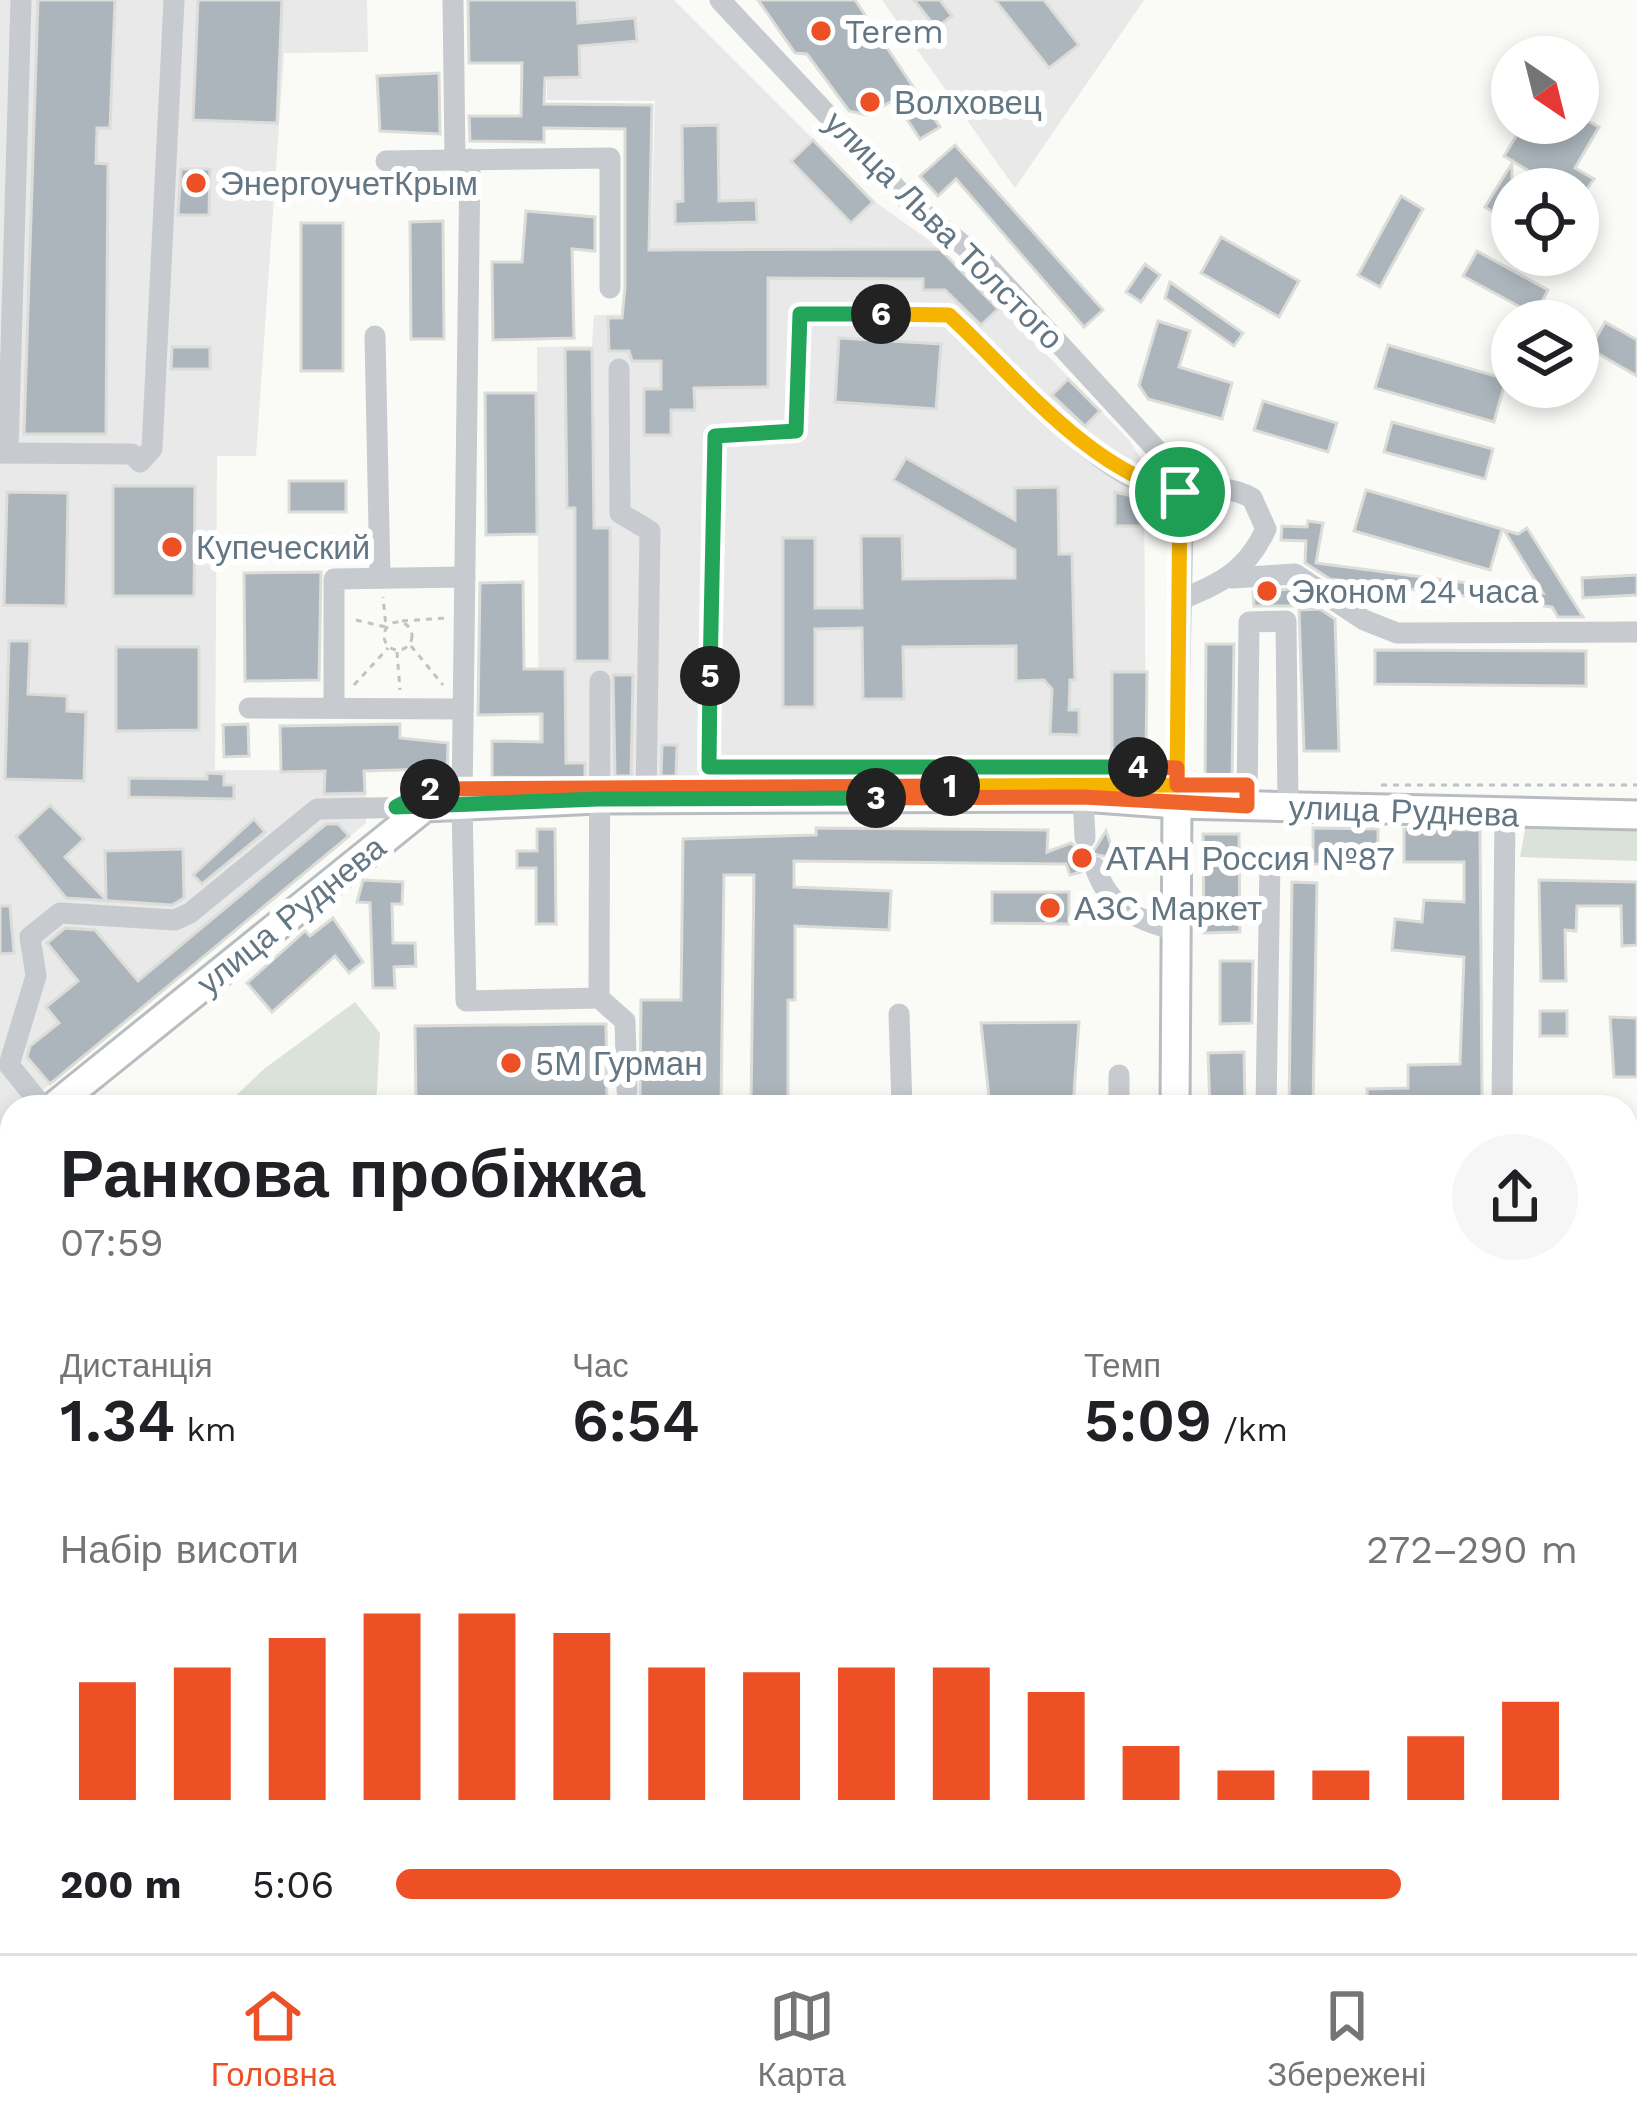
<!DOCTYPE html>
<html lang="uk">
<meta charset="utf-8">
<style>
body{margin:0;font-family:"Work Sans",sans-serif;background:#f6f6f6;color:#202124;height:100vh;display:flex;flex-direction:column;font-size:45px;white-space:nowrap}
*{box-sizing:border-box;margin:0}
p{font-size:39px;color:#757577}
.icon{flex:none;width:66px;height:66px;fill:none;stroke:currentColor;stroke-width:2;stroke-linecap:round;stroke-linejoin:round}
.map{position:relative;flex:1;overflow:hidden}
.side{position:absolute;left:0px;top:1095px;width:1638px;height:858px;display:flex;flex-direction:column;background:#fff;border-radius:36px 36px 0 0;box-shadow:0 6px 18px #0003}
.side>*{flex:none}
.needle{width:78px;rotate:145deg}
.tools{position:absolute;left:1491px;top:36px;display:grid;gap:24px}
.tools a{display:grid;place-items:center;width:108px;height:108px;border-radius:50%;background:#fff;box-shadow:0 6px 18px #0003;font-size:60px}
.pin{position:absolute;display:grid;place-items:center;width:102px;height:102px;color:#fff;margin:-51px;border:6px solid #fff;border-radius:50%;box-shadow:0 3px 12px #0007}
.km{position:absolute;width:60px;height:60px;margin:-30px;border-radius:50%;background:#222;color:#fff;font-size:33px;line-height:60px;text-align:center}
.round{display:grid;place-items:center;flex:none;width:126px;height:126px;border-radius:63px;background:#f6f6f6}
.headline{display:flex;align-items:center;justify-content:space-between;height:204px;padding:0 60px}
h1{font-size:66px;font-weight:600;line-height:90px}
.figures{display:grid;grid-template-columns:repeat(3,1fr);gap:18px;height:204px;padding:12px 60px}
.figures div{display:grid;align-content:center}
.figures b{font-size:60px;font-weight:600}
.figures small{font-size:33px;font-weight:400}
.figures p{font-size:33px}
.chart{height:336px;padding:24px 60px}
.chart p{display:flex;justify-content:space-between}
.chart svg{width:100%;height:216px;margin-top:12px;stroke:#ed5024;stroke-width:6}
ul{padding:0 60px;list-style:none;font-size:39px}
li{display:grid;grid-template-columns:192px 144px 1fr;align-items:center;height:90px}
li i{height:30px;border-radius:15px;background:#ed5024}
.dock{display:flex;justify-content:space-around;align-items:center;height:168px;border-top:3px solid #e0e0e0;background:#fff;font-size:33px;color:#757577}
.dock a{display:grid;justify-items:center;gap:6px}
.dock .selected{color:#ed5024}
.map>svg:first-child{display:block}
.built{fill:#e8e9e8}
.green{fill:#dbe2d8}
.building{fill:#abb5bb;stroke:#dcdcd9;stroke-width:3}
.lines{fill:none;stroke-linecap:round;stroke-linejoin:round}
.major-casing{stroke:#b8bdc1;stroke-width:33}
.path{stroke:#c0c3c5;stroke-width:3;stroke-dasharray:6 6;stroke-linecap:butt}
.minor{stroke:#c7cbcf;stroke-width:21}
.major{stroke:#fff;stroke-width:27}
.split-1-casing{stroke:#fff;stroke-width:24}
.split-2-casing{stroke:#fff;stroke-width:24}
.split-3-casing{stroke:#fff;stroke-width:24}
.split-4-casing{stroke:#fff;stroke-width:24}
.split-5-casing{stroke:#fff;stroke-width:24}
.split-6-casing{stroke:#fff;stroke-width:24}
.split-7-casing{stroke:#fff;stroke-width:24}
.split-1{stroke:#f5b400;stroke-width:15}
.split-2{stroke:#f0652b;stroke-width:15}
.split-3{stroke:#22a559;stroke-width:15}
.split-4{stroke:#f0652b;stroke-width:15}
.split-5{stroke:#22a559;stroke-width:15}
.split-6{stroke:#22a559;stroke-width:15}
.split-7{stroke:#f5b400;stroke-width:15}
.poi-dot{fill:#ed5024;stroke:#fff;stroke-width:4.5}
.labels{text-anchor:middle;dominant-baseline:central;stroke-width:12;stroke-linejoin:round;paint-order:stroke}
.poi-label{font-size:33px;fill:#637684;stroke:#fff;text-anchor:start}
.street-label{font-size:33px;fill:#637684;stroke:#fff}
</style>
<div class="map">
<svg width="1637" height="1953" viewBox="0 0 1637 1953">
<rect width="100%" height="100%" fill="#fafaf7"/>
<!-- built -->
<g class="built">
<polygon points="0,0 367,0 368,52 284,53 256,456 217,456 215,770 366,771 366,823 22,1107 12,1107 12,1116 0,1125"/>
<polygon points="547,0 674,0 878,204 937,246 999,305 1129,440 1151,474 1144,492 1146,755 1121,755 1121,776 539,780 537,347 592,346 594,315 649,314 655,101 547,100"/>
<polygon points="882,0 1144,0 1015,188"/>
<polygon points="12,1560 12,1793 0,1772 0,1569"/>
</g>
<!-- green -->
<g class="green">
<polygon points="1637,819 1637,861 1520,857 1526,824"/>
<polygon points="355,1002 380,1033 376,1107 224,1107 264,1069"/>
</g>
<!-- building -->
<g class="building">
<polygon points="38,0 115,0 110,128 97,128 96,163 108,164 106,434 24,434"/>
<polygon points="198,0 282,0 277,123 193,120"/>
<polygon points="468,0 577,0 578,23 635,18 637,41 579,46 580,77 545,78 544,104 652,105 649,250 940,249 998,309 981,325 945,290 923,290 923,279 768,278 768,387 694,388 695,410 671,410 671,435 644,435 644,389 661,389 661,361 632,361 629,351 609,351 608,318 622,318 625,288 625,129 544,128 544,142 470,141 469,116 521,116 522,63 469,63"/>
<polygon points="758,0 855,0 940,127 920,139 894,100 867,115 849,111 807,54 795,53"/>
<polygon points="914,0 940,0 952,16 936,28"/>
<polygon points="995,0 1044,0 1079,45 1049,68"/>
<polygon points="439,73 440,134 380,131 377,76"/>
<polygon points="1578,116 1599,127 1575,168 1594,179 1587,189 1559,189 1504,156 1524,123 1578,123"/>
<polygon points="718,125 719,201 756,200 757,222 675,224 675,202 683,201 682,126"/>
<polygon points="813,140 873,202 851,223 791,161"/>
<polygon points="955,145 1103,310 1084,327 956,179 938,196 920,176"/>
<polygon points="1512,163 1512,223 1485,207"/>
<polygon points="181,169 210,169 209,215 178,215"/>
<polygon points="1401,196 1423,209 1380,287 1358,275"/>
<polygon points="526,211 595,217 595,251 572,249 574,338 493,340 492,262 522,262"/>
<polygon points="443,221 444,339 411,339 410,222"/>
<rect x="301" y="223" width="42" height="148"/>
<polygon points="1221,237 1299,281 1279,317 1201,273"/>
<polygon points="1477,251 1548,290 1535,315 1463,276"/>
<polygon points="1145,264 1160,275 1141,302 1126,292"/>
<polygon points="1170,282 1243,333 1234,346 1165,298"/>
<polygon points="1158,321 1190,331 1179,367 1232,383 1222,419 1148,399 1139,385"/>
<polygon points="1605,322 1637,340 1637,376 1590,349"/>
<polygon points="839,338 941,344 936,409 835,402"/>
<polygon points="1388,345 1506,379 1494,422 1375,388"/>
<polygon points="172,347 210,347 210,369 171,369"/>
<polygon points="565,349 592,349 594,528 610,528 610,661 575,661 575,508 567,508"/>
<polygon points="1068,379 1100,411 1085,426 1052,395"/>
<polygon points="485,393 536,393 537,534 486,535"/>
<polygon points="1263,401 1337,423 1328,452 1254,430"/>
<polygon points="1392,422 1493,449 1485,479 1384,452"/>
<polygon points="906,458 1015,520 1015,488 1058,487 1059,554 1072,554 1075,680 1070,680 1069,710 1079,710 1079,735 1050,734 1052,689 1044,680 1016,681 1016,646 903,647 904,699 863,699 862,628 815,629 815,707 783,707 783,538 815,538 815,608 862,608 861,536 902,536 903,579 1015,578 1015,550 893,480"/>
<rect x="289" y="481" width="57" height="31"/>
<polygon points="113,486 195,486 194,596 113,596"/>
<polygon points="1366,490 1502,529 1490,570 1354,531"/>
<polygon points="7,492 68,493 66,606 4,605"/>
<polygon points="1115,492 1144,499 1144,526 1115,526"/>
<polygon points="1308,521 1323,523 1316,563 1543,593 1504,530 1518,534 1527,528 1583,617 1558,617 1552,607 1330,579 1305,563 1306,541 1281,540 1282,526 1307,527"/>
<polygon points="321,572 319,680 245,681 244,573"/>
<polygon points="1637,575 1637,595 1583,598 1582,578"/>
<polygon points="523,582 524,669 565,669 566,763 585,763 585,779 492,777 492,741 542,742 542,714 478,715 480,583"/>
<polygon points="1291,589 1298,594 1298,606 1254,606 1253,592"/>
<polygon points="1320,609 1335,619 1339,751 1304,751 1299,610"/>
<polygon points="9,641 30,641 28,694 67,696 67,711 86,712 84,781 5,779"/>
<polygon points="1206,644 1234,644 1232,781 1205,780"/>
<polygon points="116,647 199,647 199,730 116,731"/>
<polygon points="1375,650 1586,651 1586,686 1375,684"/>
<polygon points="1112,672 1147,672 1146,753 1112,753"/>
<polygon points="613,675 633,675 631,776 615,776"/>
<polygon points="248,724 249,756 224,757 223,725"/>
<polygon points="400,724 400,738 448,743 447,778 431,778 431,769 364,771 365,793 324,794 325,771 281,772 280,726"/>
<polygon points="662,745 677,745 676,776 661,776"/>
<polygon points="207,773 224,774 224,785 234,785 234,799 129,797 129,778 207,779"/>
<polygon points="50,805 84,839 65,857 106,900 105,851 183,849 184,898 172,905 66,898 16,837"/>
<polygon points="254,819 265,832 202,884 193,875"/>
<polygon points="326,824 338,824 349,836 50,1084 27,1057 30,1046 59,1023 46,1007 78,981 47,943 65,928 95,930 138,981"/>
<polygon points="816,828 1048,830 1047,852 1071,843 1085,853 1094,850 1106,831 1116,859 1090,853 1082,859 1081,872 1070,875 1066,864 794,861 794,887 891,891 889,930 795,926 795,1000 788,1000 788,1107 751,1107 754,875 724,875 721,1107 640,1107 641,1000 681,1000 683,839 816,835"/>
<polygon points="1313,828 1378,829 1378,865 1313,864"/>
<polygon points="537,829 555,829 556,924 536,924 536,868 517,868 517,851 537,851"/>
<polygon points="1404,829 1480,830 1482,1098 1457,1098 1458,1107 1368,1107 1367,1089 1408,1088 1408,1065 1460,1064 1464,957 1392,950 1395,919 1422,922 1424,900 1464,902 1464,862 1404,862"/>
<polygon points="1203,834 1239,834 1240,932 1204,933"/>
<polygon points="363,880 403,882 402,904 392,904 393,943 415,943 416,966 394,967 395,988 373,988 370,903 357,902"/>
<polygon points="1539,880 1637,882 1637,945 1622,946 1621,906 1577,906 1576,931 1565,930 1566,981 1541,981"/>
<polygon points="1292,882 1317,883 1313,1107 1289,1107"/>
<polygon points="992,892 1069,892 1069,924 992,923"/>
<polygon points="0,906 10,906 14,953 0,954"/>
<polygon points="333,918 363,962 349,973 335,956 272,1012 247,983 305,931 310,936"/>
<polygon points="1220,961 1253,961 1252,1023 1220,1024"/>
<rect x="1540" y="1011" width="27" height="25"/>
<polygon points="1610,1017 1637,1018 1637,1077 1614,1077"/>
<polygon points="1079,1022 1073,1107 990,1107 981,1023"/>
<polygon points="581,1024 606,1024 607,1107 416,1107 415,1026"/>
<polygon points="1244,1052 1245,1107 1210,1107 1208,1053"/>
</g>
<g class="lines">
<!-- major casing -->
<g class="major-casing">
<g id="major">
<polyline points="53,1107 425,807 598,799 1083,797 1177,804 1637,815"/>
<polyline points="1175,1107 1177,804"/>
<polyline points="0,1153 12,1143"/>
</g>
</g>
<!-- path -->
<g class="path">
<polyline points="356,620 386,627 383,597"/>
<polyline points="402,621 446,618"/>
<circle cx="398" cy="636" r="14"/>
<polyline points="411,646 443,685"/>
<polyline points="397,652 400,690"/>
<polyline points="354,685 388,648"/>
<polyline points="1381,785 1637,785"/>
<polyline points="1,1811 12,1826"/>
<polyline points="94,1941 103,1953"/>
<polyline points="1429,1953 1429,1941"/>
</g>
<!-- minor -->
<g class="minor">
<polyline points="453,0 455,159"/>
<polyline points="720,0 908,201 983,261 1167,461 1180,492 1183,526 1177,804"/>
<polyline points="470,159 462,804 466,1001 599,998 600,681"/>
<polyline points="386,161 610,158 610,288"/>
<polyline points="375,336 380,577"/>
<polyline points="619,369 620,513 650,531 646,799"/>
<polyline points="0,453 132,454 140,462 152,449 174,0"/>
<polyline points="8,453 21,0"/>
<polyline points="1232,578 1295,574 1364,620 1397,633 1637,632"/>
<polyline points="249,708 463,709"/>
<polyline points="334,708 334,579 465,577"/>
<path d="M1177,768L709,767L715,436L796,431L800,313L949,315C998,360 1086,462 1145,484C1183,499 1216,478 1252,498L1266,529C1246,572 1222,582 1180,600"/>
<polyline points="1083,797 1085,838"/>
<polyline points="1247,806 1249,622 1286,621 1288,808"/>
<path d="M1095,867C1109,908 1136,920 1176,930"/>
<polyline points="599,998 625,1021 627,1091"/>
<polyline points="899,1014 902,1107"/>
<polyline points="1119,1075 1119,1107"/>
<polyline points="43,1107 9,1065 36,976 30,937 60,913 175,920 190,913 317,809 425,807"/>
<polyline points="1266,1107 1270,861"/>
<polyline points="1502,1107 1505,814"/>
<polyline points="0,1268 12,1281"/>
<polyline points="1626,1400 1637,1400"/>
<polyline points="0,1417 12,1432"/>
<polyline points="1626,1568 1637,1568"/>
<polyline points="1626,1729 1637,1729"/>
<polyline points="0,1780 6,1787 0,1793"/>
<polyline points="0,1865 12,1880"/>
<polyline points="1626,1900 1637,1901"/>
<polyline points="397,1941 397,1953"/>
<polyline points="153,1953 168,1941"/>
<polyline points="297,1953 297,1941"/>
<polyline points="419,1953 423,1941"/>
<polyline points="679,1953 679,1941"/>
<polyline points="1170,1953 1170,1941"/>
<polyline points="1598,1953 1598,1941"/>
</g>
<!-- major -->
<use href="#major" class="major"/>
</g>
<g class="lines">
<!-- split-1 casing -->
<g class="split-1-casing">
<polyline id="split-1" points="950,786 1177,785 1180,492"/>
</g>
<!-- split-2 casing -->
<g class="split-2-casing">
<polyline id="split-2" points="430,789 950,786"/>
</g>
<!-- split-3 casing -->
<g class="split-3-casing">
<polyline id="split-3" points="430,789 396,807 598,799 876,798"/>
</g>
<!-- split-4 casing -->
<g class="split-4-casing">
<polyline id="split-4" points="876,798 1083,797 1247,806 1247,785 1177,785 1177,768 1138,767"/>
</g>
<!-- split-5 casing -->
<g class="split-5-casing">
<polyline id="split-5" points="710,676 709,767 1138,767"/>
</g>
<!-- split-6 casing -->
<g class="split-6-casing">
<polyline id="split-6" points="710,676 715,436 796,431 800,314 881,314"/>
</g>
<!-- split-7 casing -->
<g class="split-7-casing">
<path id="split-7" d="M881,314L949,315C1016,377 1090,472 1180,492"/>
</g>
<!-- split-1 -->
<use href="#split-1" class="split-1"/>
<!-- split-2 -->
<use href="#split-2" class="split-2"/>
<!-- split-3 -->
<use href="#split-3" class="split-3"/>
<!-- split-4 -->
<use href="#split-4" class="split-4"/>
<!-- split-5 -->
<use href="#split-5" class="split-5"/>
<!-- split-6 -->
<use href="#split-6" class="split-6"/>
<!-- split-7 -->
<use href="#split-7" class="split-7"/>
</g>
<!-- markers -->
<g class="poi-dot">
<circle cx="821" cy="31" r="12"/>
<circle cx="870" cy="102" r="12"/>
<circle cx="196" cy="183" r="12"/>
<circle cx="172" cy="547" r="12"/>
<circle cx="1267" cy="591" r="12"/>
<circle cx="1082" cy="858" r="12"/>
<circle cx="1050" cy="908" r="12"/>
<circle cx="511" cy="1063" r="12"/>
</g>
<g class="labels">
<!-- poi labels -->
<g class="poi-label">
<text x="845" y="31">Terem</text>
<text x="894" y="102">Волховец</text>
<text x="220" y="183">ЭнергоучетКрым</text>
<text x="196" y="547">Купеческий</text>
<text x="1291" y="591">Эконом 24 часа</text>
<text x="1106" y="858">АТАН Россия №87</text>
<text x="1074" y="908">АЗС Маркет</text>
<text x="535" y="1063">5М Гурман</text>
</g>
<!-- street labels -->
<g class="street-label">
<text transform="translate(944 230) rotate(45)">улица Льва Толстого</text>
<text transform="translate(1404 811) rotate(2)">улица Руднева</text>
<text transform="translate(291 915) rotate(-39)">улица Руднева</text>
</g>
</g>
</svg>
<div class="tools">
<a><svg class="needle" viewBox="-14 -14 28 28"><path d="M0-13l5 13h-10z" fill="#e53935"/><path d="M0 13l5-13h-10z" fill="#757577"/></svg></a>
<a><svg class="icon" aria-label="locate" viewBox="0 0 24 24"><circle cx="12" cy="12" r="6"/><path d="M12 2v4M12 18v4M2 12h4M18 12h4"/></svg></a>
<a><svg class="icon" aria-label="layers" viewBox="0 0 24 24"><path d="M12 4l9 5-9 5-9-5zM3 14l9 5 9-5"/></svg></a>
</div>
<div class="pin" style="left:1180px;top:492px;background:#1e9e55"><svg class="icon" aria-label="arrive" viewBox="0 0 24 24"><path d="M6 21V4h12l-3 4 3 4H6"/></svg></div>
<b class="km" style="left:950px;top:786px">1</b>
<b class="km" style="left:430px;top:789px">2</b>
<b class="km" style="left:876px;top:798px">3</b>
<b class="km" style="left:1138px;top:767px">4</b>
<b class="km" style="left:710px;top:676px">5</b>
<b class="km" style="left:881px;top:314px">6</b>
<section class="side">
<div class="headline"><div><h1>Ранкова пробіжка</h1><p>07:59</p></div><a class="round"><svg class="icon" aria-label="share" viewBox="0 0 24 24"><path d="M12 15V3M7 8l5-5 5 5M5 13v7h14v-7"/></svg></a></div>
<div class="figures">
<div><p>Дистанція</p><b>1.34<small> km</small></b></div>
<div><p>Час</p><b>6:54</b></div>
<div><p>Темп</p><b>5:09<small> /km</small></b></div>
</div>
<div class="chart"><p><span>Набір висоти</span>272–290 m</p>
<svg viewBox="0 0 160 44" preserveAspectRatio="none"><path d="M5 44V20M15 44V17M25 44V11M35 44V6M45 44V6M55 44V10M65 44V17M75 44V18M85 44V17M95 44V17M105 44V22M115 44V33M125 44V38M135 44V38M145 44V31M155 44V24"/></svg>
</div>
<ul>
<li><b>200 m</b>5:06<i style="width:85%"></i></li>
</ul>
</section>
</div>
<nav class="dock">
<a class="selected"><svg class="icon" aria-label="home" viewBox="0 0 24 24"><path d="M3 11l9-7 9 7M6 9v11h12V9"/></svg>Головна</a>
<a><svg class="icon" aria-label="map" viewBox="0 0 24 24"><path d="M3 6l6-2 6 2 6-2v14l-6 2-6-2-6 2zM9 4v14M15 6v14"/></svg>Карта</a>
<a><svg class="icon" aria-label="saved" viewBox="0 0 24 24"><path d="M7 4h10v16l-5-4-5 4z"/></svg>Збережені</a>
</nav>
